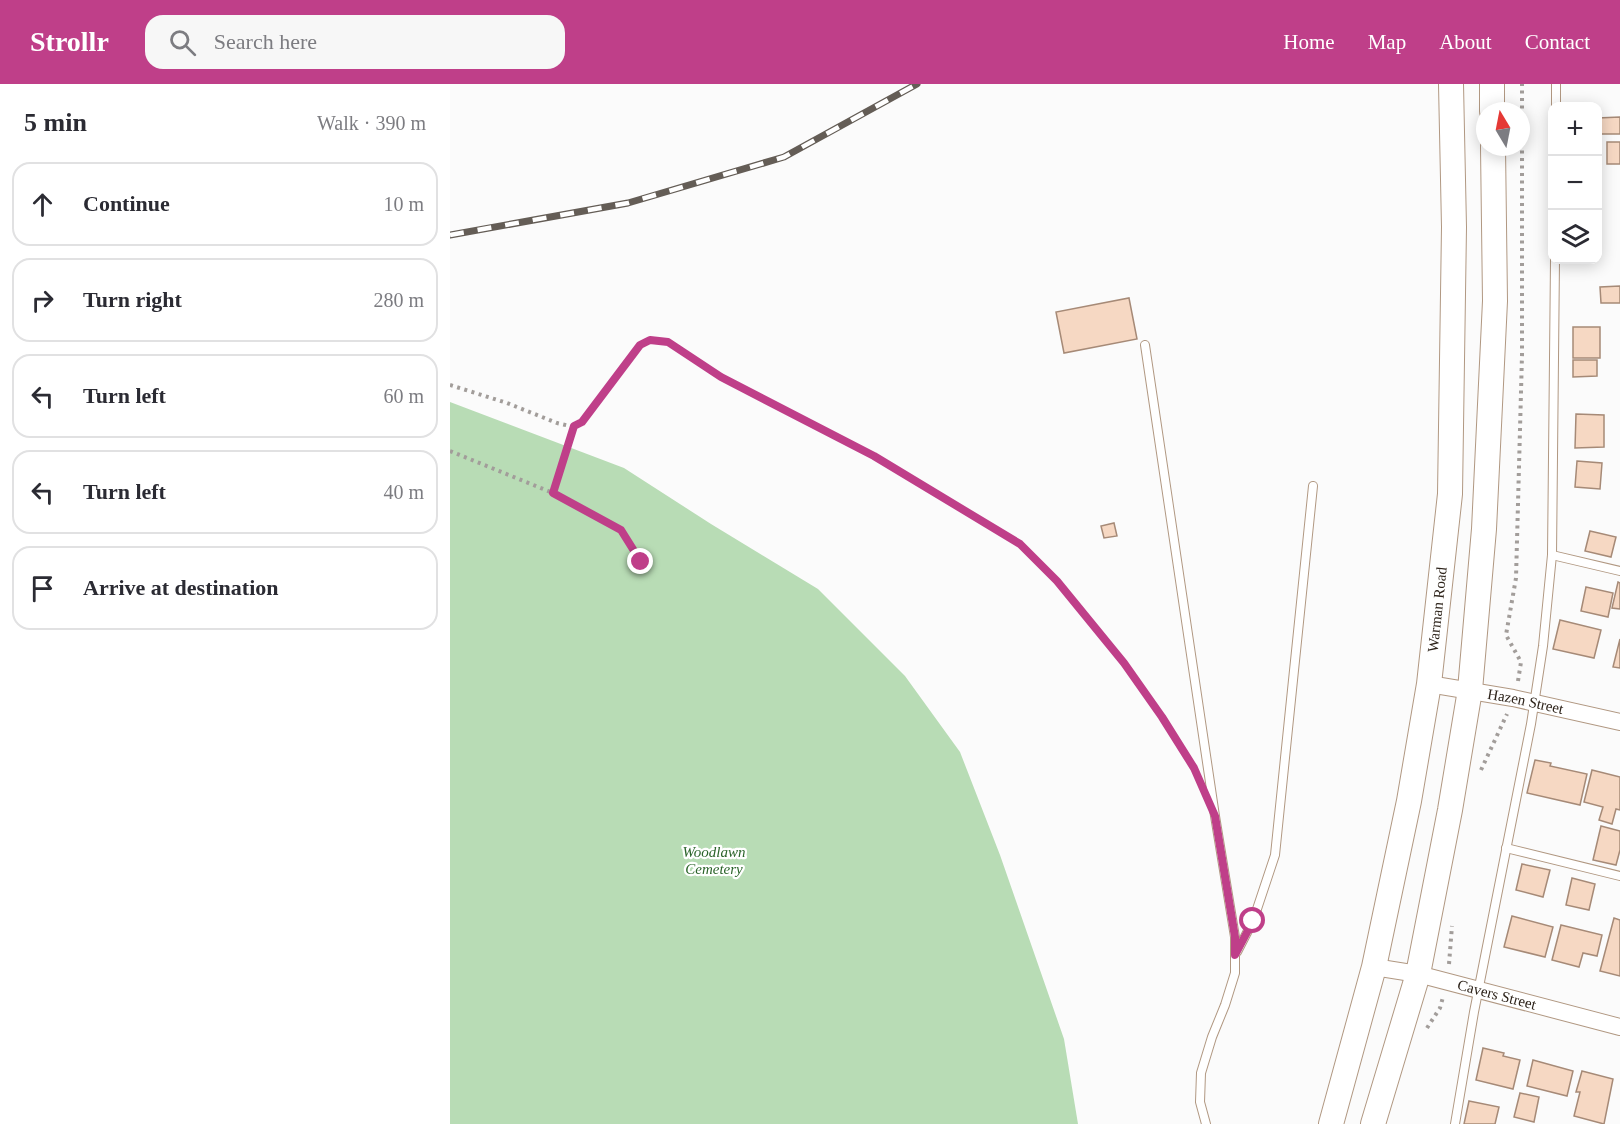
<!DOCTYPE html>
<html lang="en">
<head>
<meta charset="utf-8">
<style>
  :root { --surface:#fff; --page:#f7f7f7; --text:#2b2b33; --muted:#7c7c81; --line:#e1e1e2; --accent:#bf3f89 }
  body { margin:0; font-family:"Times New Roman",serif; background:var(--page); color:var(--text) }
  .controls { position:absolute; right:18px; top:18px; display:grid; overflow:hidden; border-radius:12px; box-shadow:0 3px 15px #0003 }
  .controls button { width:54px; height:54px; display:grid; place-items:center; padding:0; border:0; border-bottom:2px solid var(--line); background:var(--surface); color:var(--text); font:30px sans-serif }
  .compass { position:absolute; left:1026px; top:18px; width:54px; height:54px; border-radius:50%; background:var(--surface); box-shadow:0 3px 15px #0003; rotate:350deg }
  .stop { position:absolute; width:18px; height:18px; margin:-14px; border:4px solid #bf3f89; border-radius:50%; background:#fff }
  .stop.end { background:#bf3f89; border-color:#fff; box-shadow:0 2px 6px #0008 }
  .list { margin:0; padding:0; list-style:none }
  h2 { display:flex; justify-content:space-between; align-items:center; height:78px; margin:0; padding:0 24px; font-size:26px }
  h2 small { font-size:20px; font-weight:400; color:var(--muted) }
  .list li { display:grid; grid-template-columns:39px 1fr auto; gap:18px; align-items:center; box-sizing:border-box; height:84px; margin:0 12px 12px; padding:0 12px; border:2px solid var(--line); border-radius:18px }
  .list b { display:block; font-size:22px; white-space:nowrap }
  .list em { font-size:20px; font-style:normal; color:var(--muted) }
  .icon { flex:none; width:33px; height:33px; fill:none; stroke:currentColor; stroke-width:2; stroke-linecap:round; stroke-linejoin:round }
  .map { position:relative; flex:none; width:1170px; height:1040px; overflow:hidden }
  header { display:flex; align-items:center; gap:36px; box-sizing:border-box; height:84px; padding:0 30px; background:var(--accent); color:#fff }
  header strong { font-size:28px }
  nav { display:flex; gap:33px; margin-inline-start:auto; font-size:21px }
  .search { width:420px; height:54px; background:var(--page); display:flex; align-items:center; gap:15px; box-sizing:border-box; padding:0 21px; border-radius:18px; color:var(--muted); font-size:22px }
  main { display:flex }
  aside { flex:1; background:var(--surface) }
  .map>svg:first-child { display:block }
  .green { fill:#b8dcb5 }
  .building { fill:#f6d8c3; stroke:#a68a77; stroke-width:1.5 }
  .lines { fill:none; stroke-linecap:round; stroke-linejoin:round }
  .service-casing { stroke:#b19882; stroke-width:10 }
  .minor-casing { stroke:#b19882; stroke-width:18 }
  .secondary-casing { stroke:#b19882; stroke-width:26 }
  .path { stroke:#a29d9a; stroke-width:4; stroke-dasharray:3 4.5; stroke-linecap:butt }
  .service { stroke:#fff; stroke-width:8 }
  .minor { stroke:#fff; stroke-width:16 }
  .secondary { stroke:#fff; stroke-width:24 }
  .rail-casing { stroke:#645d56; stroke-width:7 }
  .rail { stroke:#fff; stroke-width:4.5; stroke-dasharray:14; stroke-linecap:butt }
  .route { stroke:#bf3f89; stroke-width:8 }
  .labels { text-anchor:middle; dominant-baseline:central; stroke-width:4.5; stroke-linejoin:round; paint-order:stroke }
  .street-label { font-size:15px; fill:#2d231a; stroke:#fff }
  .park-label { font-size:15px; font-style:italic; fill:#2b642a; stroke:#fff }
</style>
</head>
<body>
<header>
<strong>Strollr</strong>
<div class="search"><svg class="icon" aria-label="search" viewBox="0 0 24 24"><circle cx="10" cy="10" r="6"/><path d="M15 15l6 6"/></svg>Search here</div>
<nav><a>Home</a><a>Map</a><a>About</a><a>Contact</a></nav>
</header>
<main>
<aside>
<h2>5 min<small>Walk · 390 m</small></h2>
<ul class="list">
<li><svg class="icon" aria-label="ahead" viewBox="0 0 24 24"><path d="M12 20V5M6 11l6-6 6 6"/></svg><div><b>Continue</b></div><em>10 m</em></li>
<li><svg class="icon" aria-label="right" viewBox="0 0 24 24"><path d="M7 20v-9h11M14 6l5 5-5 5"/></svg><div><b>Turn right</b></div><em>280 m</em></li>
<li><svg class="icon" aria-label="left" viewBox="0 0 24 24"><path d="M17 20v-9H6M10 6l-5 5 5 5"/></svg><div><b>Turn left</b></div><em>60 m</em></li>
<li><svg class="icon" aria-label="left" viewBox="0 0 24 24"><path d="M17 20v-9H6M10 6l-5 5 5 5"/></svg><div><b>Turn left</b></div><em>40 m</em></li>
<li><svg class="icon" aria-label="arrive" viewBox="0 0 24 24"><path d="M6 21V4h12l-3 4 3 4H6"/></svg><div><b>Arrive at destination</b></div></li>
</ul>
</aside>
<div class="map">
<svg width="1170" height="1040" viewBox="0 0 1170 1040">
  <rect width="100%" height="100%" fill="#fbfbfb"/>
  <polygon class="green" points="0,318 174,384 261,440 368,505 455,592 510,668 550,771 614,955 628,1040 0,1040"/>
  <g class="building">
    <polygon points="1170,33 1170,50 1148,50 1148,34"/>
    <rect x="1157" y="58" width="13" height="22"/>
    <polygon points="1170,202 1170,219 1151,219 1150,203"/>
    <polygon points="679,214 687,255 614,269 606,228"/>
    <rect x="1123" y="243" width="27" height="31"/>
    <polygon points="1123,276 1147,276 1147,292 1123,293"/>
    <polygon points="1126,330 1154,331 1154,363 1125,364"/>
    <polygon points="1127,377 1152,379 1150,405 1125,403"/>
    <polygon points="664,439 667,452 654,454 651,442"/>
    <polygon points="1140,447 1166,453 1161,473 1135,467"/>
    <polygon points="1168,498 1170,499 1170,525 1162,524"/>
    <polygon points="1136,503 1163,509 1158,533 1131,527"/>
    <polygon points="1110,536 1151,546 1144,574 1103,565"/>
    <polygon points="1170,555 1170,584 1163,583"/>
    <polygon points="1085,676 1101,679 1100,682 1137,690 1130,721 1077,709"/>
    <polygon points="1142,686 1170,693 1170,726 1166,725 1162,740 1149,736 1153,723 1134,718"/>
    <polygon points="1151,742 1170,747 1170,766 1166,781 1143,776"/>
    <polygon points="1072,780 1100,786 1093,813 1066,806"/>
    <polygon points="1122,794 1145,800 1139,826 1116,821"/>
    <polygon points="1062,832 1103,843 1095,873 1054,863"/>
    <polygon points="1164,834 1170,836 1170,892 1150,887"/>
    <polygon points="1111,841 1152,851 1147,872 1133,869 1129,883 1102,876"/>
    <polygon points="1033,964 1054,969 1053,972 1070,976 1063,1005 1026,996"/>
    <polygon points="1083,976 1123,987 1117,1012 1077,1002"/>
    <polygon points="1132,987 1163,995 1154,1040 1124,1032 1130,1008 1126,1008"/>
    <polygon points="1070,1009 1089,1013 1084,1038 1064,1033"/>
    <polygon points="1019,1017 1049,1023 1045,1040 1014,1040"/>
  </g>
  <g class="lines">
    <g class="service-casing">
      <g id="service">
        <polyline points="1106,22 1106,0"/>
        <polyline points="695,261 765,732 785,853 785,889 775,921 762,953 751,989 750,1018 756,1040"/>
        <polyline points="1102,471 1170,487"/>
        <polyline points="1056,764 1170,792"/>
        <polyline points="787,868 803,837 825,771 863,402"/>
        <polyline points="1005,1040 1024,928 1081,640 1093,562 1102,471 1105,176"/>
      </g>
    </g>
    <g class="minor-casing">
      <g id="minor">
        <path id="s1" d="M 979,600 L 1063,614 L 1170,638"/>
        <path id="s2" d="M 924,883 L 968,890 L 1170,943"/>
      </g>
    </g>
    <g class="secondary-casing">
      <g id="secondary">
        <polyline points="1042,0 1042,27"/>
        <path id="s3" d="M 881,1040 L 924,883 L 959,717 L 979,600 L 1000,410 L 1004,143 L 1001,0"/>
        <polyline points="923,1040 968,890 1000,726 1020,606 1034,445 1045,217 1043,63"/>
      </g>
    </g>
    <g class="path">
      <polyline points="0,301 57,319 107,339 124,343 133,338 190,262 200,256 218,258 271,293 424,372 570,460 607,497 674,579 712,633 742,681"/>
      <polyline points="124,343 103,409 171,446 191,478"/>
      <polyline points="0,367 103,409"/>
      <polyline points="1068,597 1071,578 1056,551 1066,494 1072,271 1072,0"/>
      <polyline points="1031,686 1057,630"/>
      <polyline points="999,880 1002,842"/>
      <polyline points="977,944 990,924 993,913"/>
    </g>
    <use href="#service" class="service"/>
    <use href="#minor" class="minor"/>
    <use href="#secondary" class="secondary"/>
    <g class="rail-casing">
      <polyline id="rail" points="0,151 178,119 334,73 467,0"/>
    </g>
    <use href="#rail" class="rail"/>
  </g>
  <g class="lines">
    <polyline class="route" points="191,478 171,446 103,409 124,342 132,338 190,261 200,256 218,258 271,293 424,372 570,460 607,497 674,579 712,633 744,684 765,732 785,853 785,871 803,837"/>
  </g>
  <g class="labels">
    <g class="street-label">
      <text stroke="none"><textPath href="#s3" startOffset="526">Warman Road</textPath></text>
      <text stroke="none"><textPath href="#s1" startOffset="98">Hazen Street</textPath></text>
      <text stroke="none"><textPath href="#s2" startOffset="126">Cavers Street</textPath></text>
    </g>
    <g class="park-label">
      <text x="264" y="768">Woodlawn<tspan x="264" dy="17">Cemetery</tspan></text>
    </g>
  </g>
</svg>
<div class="controls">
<button>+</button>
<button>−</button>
<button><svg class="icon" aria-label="layers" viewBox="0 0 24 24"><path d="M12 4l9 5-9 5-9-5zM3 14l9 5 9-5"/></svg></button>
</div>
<svg class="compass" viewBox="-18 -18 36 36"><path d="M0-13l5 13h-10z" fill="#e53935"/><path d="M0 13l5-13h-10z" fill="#7c7c81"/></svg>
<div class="stop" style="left:803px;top:837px"></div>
<div class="stop end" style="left:191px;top:478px"></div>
</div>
</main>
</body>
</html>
